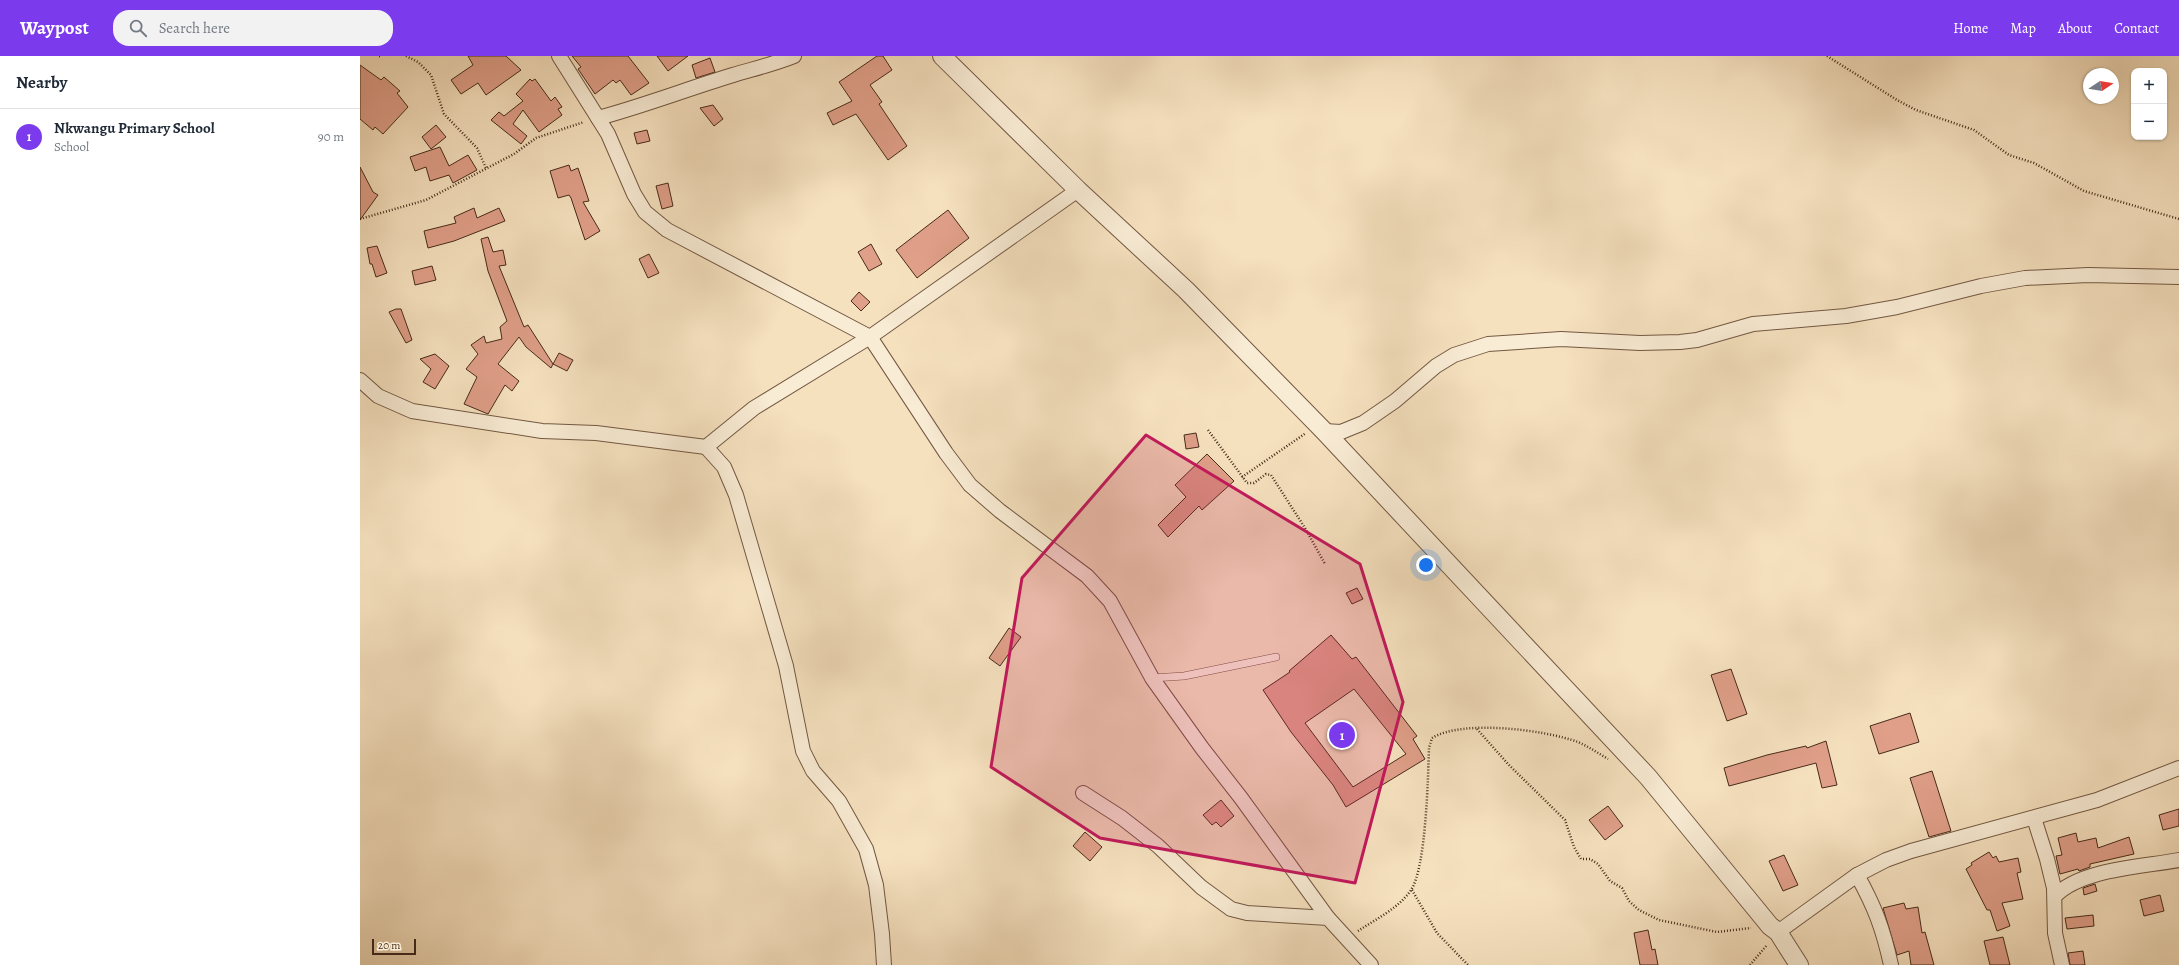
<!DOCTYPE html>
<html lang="en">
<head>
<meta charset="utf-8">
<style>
  :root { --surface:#fff; --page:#f2f2f3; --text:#1f2937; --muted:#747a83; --line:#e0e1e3; --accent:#7c3aed }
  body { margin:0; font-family:Alegreya,serif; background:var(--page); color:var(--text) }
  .controls { position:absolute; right:12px; top:12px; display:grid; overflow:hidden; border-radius:8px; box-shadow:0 1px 3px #0004 }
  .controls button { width:36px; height:36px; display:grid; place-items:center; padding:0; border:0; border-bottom:1px solid var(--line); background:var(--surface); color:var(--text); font:20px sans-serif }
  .compass { position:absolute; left:1723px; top:12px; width:36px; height:36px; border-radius:50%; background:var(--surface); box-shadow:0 1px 3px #0004; rotate:78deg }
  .scale { position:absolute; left:12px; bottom:10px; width:44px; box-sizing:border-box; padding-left:4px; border:2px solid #472b19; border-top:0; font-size:11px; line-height:14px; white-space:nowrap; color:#472b19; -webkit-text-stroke:3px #f9ecd5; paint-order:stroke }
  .you { position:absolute; left:1066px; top:509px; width:14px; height:14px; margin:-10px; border:3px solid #fff; border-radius:50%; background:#1a73e8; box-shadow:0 0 0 6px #1a73e833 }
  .badge { display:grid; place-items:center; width:26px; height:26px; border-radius:50%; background:var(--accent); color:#fff; font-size:13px; font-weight:700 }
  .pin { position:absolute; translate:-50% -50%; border:2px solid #fff; box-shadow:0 1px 4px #0006 }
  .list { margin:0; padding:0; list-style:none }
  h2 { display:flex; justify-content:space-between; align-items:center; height:52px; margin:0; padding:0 16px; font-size:17px }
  h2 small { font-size:13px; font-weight:400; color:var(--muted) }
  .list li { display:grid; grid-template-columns:26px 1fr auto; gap:12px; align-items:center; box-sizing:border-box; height:56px; padding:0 16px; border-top:1px solid var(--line) }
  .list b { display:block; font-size:15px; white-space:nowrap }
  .list p { margin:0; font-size:13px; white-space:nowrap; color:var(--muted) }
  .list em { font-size:13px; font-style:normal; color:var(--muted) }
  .icon { flex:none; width:22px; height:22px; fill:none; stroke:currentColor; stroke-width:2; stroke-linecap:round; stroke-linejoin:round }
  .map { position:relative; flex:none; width:1819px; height:909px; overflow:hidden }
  header { display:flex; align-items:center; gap:24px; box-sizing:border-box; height:56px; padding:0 20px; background:var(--accent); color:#fff }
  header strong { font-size:19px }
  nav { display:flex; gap:22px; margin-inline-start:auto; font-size:14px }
  .search { width:280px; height:36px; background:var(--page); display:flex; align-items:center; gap:10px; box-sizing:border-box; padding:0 14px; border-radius:16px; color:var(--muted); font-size:15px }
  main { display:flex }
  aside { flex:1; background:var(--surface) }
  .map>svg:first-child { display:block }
  .building { fill:#e09f89; stroke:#472b19; fill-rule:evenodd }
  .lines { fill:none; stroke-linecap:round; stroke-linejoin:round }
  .service-casing { stroke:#735842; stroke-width:8 }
  .minor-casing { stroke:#735842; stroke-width:16 }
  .tertiary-casing { stroke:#735842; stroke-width:20 }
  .path { stroke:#472b19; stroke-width:2.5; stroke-dasharray:1 2; stroke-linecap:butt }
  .service { stroke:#f9ecd5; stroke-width:7 }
  .minor { stroke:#f9ecd5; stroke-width:14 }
  .tertiary { stroke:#f9ecd5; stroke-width:18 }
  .marked { fill:#c2185b; fill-opacity:0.2; stroke:#c2185b; stroke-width:3; stroke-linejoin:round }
</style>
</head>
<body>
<header>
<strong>Waypost</strong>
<div class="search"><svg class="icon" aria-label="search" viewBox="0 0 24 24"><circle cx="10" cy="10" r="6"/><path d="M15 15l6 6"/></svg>Search here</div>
<nav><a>Home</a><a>Map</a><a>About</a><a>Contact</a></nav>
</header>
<main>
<aside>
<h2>Nearby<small></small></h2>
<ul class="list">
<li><span class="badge">1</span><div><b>Nkwangu Primary School</b><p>School</p></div><em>90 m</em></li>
</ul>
</aside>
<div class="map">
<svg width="1819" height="909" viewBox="0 0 1819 909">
  <rect width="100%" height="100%" fill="#f6e1bf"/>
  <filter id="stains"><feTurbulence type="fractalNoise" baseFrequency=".005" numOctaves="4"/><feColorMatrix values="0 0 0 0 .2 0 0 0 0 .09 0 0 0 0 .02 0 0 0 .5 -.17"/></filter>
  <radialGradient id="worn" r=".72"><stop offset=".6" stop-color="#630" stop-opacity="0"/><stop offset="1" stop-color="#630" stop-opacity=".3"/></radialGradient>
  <g class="building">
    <polygon points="108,0 146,0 161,14 126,39 118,27 101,38 91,24 113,9"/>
    <polygon points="212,0 268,0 289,27 271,39 260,24 256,27 253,24 235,38 218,13 221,11"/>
    <polygon points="297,0 328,0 308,15"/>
    <polygon points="517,0 523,0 532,14 510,29 522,46 519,48 547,90 528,104 496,58 473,69 467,57 492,45 479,26"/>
    <polygon points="350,2 355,16 336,22 332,9"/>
    <polygon points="0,9 21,24 24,21 40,35 37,37 48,51 23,78 15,71 13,74 0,63"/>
    <polygon points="170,23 172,25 175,23 191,45 195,41 202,51 198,53 202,59 179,76 163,54 153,68 167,80 161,88 131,64 139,56 144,60 163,45 156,38"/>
    <polygon points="353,49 363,63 354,70 340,52"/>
    <polygon points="76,69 86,81 71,93 62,81"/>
    <polygon points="287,74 290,85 277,88 274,77"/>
    <polygon points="80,91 89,110 108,99 117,114 93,127 89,119 70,125 66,111 55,115 50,101"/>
    <polygon points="209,109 211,115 218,112 229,145 223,146 240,175 225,184 211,142 209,139 198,142 190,115"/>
    <polygon points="0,111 13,136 18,139 0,164"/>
    <polygon points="308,127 313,150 302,153 296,130"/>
    <polygon points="114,152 117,162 139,152 145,165 94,185 68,192 64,175 96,167 94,161"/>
    <polygon points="588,154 609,182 557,222 536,194"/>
    <polygon points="128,181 133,196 143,194 146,209 139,210 164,271 168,269 193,308 199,297 213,304 207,315 193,308 191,312 166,291 159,281 138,308 159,325 152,335 145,329 128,358 104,348 117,321 106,313 118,298 111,289 124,280 126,287 142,283 140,271 147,265 128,215 121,183"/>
    <polygon points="511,188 522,208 509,215 498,196"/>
    <polygon points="17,190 27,217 16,221 12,208 10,208 7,192"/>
    <polygon points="289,198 299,217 288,222 279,203"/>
    <polygon points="72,210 76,224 55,229 52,215"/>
    <polygon points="499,236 510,246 501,255 491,245"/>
    <polygon points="36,253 41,253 52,284 46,287 29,256"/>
    <polygon points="75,298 89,310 75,333 63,326 71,313 60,303"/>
    <polygon points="836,377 839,391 826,393 824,379"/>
    <polygon points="847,398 874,425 842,454 839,450 808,481 798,469 826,441 815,429"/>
    <polygon points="997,532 1003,543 992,548 986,537"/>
    <polygon points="649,572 661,581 640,610 629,602"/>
    <path d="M 971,579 L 992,603 L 996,601 L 1057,680 L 1053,683 L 1065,703 L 986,751 L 973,729 L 931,676 L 903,634 L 930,616 L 929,615 ZM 994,633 L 1046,698 L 993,731 L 945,667 Z"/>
    <polygon points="1371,613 1387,658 1367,665 1351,619"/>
    <polygon points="1550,657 1559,686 1519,698 1510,670"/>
    <polygon points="1466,685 1477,729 1462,732 1456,707 1369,730 1364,712 1407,699 1446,690 1447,692"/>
    <polygon points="1572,715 1591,775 1569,781 1550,722"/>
    <polygon points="861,744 874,760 861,771 856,766 852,769 843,759"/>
    <polygon points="1248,750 1263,770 1245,784 1229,764"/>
    <polygon points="1819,753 1819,770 1803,774 1799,759"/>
    <polygon points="725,776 742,791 730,805 713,790"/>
    <polygon points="1716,777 1718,786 1736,782 1738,792 1769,781 1774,798 1730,808 1730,811 1719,815 1718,813 1700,818 1696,800 1702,799 1698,782"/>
    <polygon points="1629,796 1633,802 1636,800 1639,806 1658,802 1661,816 1657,817 1663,843 1642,847 1650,870 1637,875 1630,854 1627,854 1606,813 1612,809 1611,807"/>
    <polygon points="1424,799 1438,829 1423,835 1409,805"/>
    <polygon points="1735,828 1737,835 1724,839 1723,832"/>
    <polygon points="1800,839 1804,855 1784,860 1780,844"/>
    <polygon points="1544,847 1546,853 1558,851 1562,877 1565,876 1574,909 1551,909 1549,895 1537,899 1523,852"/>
    <polygon points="1733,859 1734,870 1707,873 1705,862"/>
    <polygon points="1288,874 1292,894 1295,893 1298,909 1280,909 1274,877"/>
    <polygon points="1643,881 1650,909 1630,909 1624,885"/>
    <polygon points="1723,895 1725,909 1710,909 1708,897"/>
  </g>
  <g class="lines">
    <g class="service-casing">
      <polyline id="service" points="792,622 824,620 916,601"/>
    </g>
    <g class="minor-casing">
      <g id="minor">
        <polyline points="199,0 248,78 274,138 285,156 307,174 510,281 586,397 610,429 640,455 727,520 750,545 792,622 842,692 881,742 968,862"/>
        <path d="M 238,62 C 283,50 327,33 373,19 C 393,13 414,8 434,0"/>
        <polyline points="0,324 18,340 52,355 182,375 236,377 346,391 394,352 510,281 718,134"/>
        <polyline points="964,375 981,376 1003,367 1035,345 1076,310 1094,299 1128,288 1201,283 1280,287 1320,286 1337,284 1393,268 1486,260 1537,251 1621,230 1665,222 1728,219 1819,221"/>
        <polyline points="346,391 364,411 376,439 426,610 443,695 453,715 479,745 506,793 516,829 522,878 524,909"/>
        <polyline points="723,737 762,762 798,790 841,831 871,853 887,857 968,862 1011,909"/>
        <polyline points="1674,762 1687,803 1694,832 1695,877 1702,909"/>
        <path d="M 1497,819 C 1515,851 1523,873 1531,909"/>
        <path d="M 1695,840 C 1721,813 1782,811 1819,804"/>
        <polyline points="1418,876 1497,819 1526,804 1551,795 1737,744 1819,712"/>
      </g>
    </g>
    <g class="tertiary-casing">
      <polyline id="tertiary" points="582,0 718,134 826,234 964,375 1288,721 1410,870 1418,876 1439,909"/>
    </g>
    <g class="path">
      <polyline points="19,0 20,0"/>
      <polyline points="46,0 58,6 71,19 84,58 117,92 126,112"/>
      <polyline points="1467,0 1537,44 1556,54 1614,74 1649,99 1674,107 1724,135 1819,163"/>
      <polyline points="0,163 66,144 154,98 176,82 224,66"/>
      <polyline points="848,374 887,427 894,427 906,418 911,419 945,472 965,508"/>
      <polyline points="882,421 946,377"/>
      <polyline points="1117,673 1148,708 1205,764 1214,791 1221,803 1230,803 1238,808 1250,825 1262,832 1269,845 1279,854 1299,864 1357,876 1391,872"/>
      <polyline points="1052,834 1077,877 1108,909"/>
      <path d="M 998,875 C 1016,863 1039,852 1051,834 C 1066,812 1068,722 1069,692 L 1072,682 C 1103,663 1185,674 1218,686 C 1229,691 1238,697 1248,703"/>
      <polyline points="1390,909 1407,889"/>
    </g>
    <use href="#service" class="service"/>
    <use href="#minor" class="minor"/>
    <use href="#tertiary" class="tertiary"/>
  </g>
  <path class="marked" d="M 786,379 L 1000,508 L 1043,646 L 995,827 L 740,782 L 631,711 L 662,522 Z"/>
  <rect width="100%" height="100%" filter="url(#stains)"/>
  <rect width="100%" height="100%" fill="url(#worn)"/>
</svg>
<div class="controls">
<button>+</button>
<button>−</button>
</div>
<svg class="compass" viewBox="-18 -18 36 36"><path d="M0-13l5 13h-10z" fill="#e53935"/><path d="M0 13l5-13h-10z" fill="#747a83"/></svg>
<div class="scale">20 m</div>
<div class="you"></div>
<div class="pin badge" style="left:982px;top:679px">1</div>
</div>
</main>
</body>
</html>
